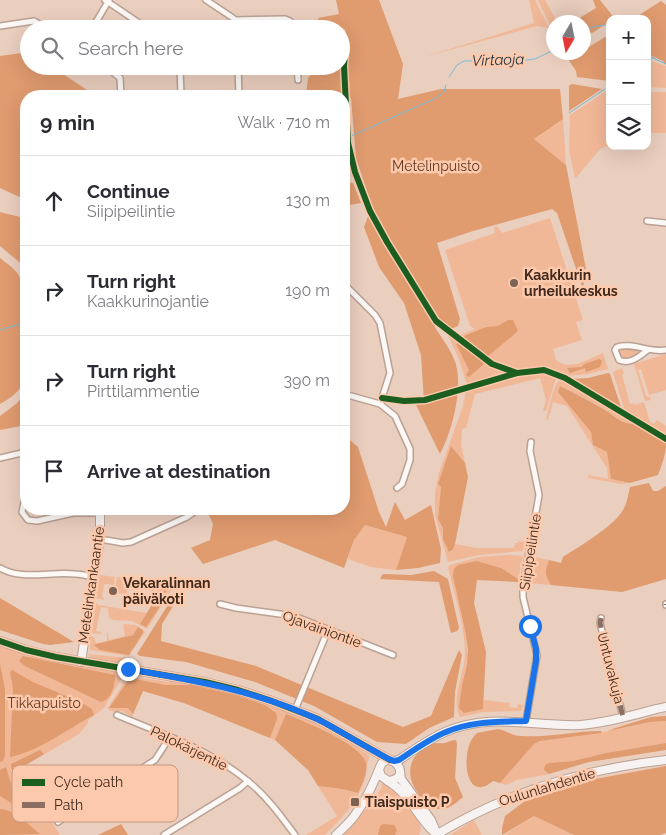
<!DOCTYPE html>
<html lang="en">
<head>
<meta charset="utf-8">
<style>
  :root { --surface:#fff; --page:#f7f7f7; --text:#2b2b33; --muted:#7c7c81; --line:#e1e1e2 }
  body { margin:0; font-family:Raleway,sans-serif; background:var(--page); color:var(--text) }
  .controls { position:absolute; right:15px; top:15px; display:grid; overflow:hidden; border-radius:10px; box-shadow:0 5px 20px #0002 }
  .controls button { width:45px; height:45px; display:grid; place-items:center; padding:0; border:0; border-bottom:1px solid var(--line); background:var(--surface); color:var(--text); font:25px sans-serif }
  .compass { position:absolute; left:546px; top:15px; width:45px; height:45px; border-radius:50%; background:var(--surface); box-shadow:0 5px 20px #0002; rotate:190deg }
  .stop { position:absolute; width:15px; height:15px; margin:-11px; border:4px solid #1a73e8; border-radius:50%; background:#fff }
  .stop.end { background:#1a73e8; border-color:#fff; box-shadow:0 1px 5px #0008 }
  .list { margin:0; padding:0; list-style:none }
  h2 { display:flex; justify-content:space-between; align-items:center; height:65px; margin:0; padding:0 20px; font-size:21px }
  h2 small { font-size:16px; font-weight:400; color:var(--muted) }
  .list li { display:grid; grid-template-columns:32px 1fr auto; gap:15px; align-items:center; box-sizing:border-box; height:90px; padding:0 20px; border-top:1px solid var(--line) }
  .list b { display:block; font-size:19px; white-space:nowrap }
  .list p { margin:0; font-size:16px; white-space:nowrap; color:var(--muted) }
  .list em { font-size:16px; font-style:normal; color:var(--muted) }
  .icon { flex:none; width:28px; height:28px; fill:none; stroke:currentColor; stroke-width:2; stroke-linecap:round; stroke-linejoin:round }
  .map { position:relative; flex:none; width:666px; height:835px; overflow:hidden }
  .search { position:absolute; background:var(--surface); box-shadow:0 5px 20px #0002; left:20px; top:20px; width:330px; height:55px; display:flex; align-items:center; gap:12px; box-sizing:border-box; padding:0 18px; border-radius:28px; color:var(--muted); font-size:19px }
  .panel { position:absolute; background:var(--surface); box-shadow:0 5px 20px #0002; left:20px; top:90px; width:330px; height:425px; border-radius:20px }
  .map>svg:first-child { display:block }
  .green { fill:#f1b898; fill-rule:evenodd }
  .forest { fill:#e09b6f }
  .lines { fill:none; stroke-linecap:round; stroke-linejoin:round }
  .stream { stroke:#77bcd8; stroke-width:1 }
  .street-casing { stroke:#baa194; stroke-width:8 }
  .secondary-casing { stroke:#baa194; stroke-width:10 }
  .street { stroke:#fcf8f5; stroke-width:5 }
  .secondary { stroke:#f7f3f3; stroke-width:8 }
  .quiet { stroke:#8d6e63; stroke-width:5; stroke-dasharray:10 5; stroke-linecap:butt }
  .cycleway-casing { stroke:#fcc9ac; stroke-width:9 }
  .cycleway { stroke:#1b5e20; stroke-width:6 }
  .route { stroke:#1a73e8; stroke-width:6 }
  .poi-dot { fill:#7c6354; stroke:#fcc9ac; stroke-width:2 }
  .labels { text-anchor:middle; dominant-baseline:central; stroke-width:5; stroke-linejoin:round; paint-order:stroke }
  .park-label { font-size:14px; fill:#653a20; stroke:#fcc9ac }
  .poi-label { font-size:14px; font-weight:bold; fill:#41291b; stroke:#fcc9ac; text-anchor:start }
  .street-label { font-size:14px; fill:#41291b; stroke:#fcc9ac }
  .water-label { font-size:15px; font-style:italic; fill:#1d343f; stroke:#fcc9ac }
  .key { fill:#fcc9ac; stroke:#c49980; stroke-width:1 }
  .key-label { font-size:14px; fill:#41291b }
</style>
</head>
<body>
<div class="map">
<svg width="666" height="835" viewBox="0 0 666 835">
  <rect width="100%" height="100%" fill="#eacebe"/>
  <g class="green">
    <polygon points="529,0 535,0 549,28 537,26 424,57 534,23"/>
    <polygon points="538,0 545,0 557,22 554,22 553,32"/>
    <polygon points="651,61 666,66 666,88 647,87 647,63"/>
    <polygon points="609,89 610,145 600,149 575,179 569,149 570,115"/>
    <rect x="647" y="92" width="19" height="41"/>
    <polygon points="563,119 566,165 534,139"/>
    <path d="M 550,218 L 583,320 L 576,322 L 582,340 L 553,349 L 556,360 C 570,372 590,358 603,353 L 608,369 L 587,374 L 566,376 L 546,370 L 531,369 L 517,371 L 493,363 L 457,336 L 475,329 L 470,326 L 445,250 L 495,233 L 494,227 L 497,226 L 502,233 Z"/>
    <polygon points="445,329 491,365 510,372 510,373 467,385 459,359"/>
    <polygon points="623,348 637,350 640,353 636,356 623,359 618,353 620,349"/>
    <polygon points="666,354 666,390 649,395 641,369 638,370 646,396 650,397 651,400 645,401 634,364"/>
    <polygon points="622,368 624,373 622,375 630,404 634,403 635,405 644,402 650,422 654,424 657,420 666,426 666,436 664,436 625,411 613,373 615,371"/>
    <polygon points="527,372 546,372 556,375 556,378 546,411 543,411 546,400 540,378 475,394 466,428 462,429 461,445 465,463 451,446 441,487 438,519 443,528 443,539 453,549 455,544 476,548 514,548 515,543 518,543 519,541 525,542 523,551 479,555 448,562 435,515 435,493 439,473 463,406 466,390 467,389"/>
    <path d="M 561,378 L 666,440 L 666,443 L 633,424 C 620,424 613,414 603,408 C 589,400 574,393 560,386 L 558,392 L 591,432 L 593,445 L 607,452 L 611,479 L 630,483 L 621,484 L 588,478 L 588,475 L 608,479 L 607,468 L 567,406 L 553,402 L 548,420 L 546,419 C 550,407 552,387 561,378 Z"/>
    <polygon points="365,525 407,537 396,570 371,567 348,559 354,540"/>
    <path d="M 506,555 L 523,556 L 518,579 L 501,568 L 477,561 L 465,630 L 468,657 L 462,685 L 460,708 L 483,709 L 484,700 L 510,703 L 509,707 L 517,708 L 518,704 L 523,705 L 521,711 L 483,712 L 460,717 C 452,701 461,680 464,663 C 469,637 454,594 448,567 L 450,565 L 479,557 Z"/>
    <path d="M 535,557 L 549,560 C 545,571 544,575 551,585 L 528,583 L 532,558 Z"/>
    <polygon points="100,575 115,577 113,594 112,591 111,591 113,585 107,584 104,585 102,597 104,598 103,600 96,598"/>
    <polygon points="117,577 169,586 172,589 147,629 132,621 113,620 109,618 108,608 101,607 96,631 101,632 101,634 91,633 96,603 98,605 147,613 140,624 143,626 159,593 165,589 152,584 129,581 127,594 114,593"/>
    <path d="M 125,624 L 136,625 L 145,632 L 129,656 L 90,650 L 90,636 L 94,637 L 96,643 L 107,641 L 107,631 L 109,640 L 125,636 L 123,625 ZM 143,630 L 131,653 L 100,650 L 93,646 L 133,635 Z"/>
    <polygon points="0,644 125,672 104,708 88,720 88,723 79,734 19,769 60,835 0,835"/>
    <polygon points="88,654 126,658 128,661 127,665 92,660"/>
    <path d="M 128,676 L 169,682 L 169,681 C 190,682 209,686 229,692 C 280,705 328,724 370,756 C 366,764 367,771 365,779 C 358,802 341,819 325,835 L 306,835 L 337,816 L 318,786 L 342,789 L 358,793 L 363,756 C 341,736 313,725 286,715 L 275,740 L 184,703 L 143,691 L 132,717 L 122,711 L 115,712 L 109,710 L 108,708 Z"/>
    <polygon points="666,721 666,743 606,753 573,761 549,763 544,770 549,774 517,780 506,785 500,783 534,744 540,741 602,733 612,729 614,730 650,722"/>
    <path d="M 384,783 L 393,786 L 413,811 L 414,815 C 419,822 423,826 419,835 L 340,835 L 365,810 L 366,810 L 382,787 L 381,784 Z"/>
    <polygon points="534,816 574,835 504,835"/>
    <polygon points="474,820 482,835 450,835"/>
  </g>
  <g class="forest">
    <path d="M 336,0 L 379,0 L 403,64 L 398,99 L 441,89 L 560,89 L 563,119 L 534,139 L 566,165 L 586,269 L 583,289 L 557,213 L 552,209 L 473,231 L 437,243 L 460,319 L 458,326 L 451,329 L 446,325 L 434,326 C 441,337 449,347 454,359 C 465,383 452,432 440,454 L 416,405 L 424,402 L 421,355 L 404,303 L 379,267 L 364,227 L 372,206 L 356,158 L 351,98 L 344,101 L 344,96 L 307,96 L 306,95 L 308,78 L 318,66 L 341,66 L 341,29 L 319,29 L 318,18 L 339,14 Z"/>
    <polygon points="593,0 600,0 615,19 610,19 610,25 608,23 584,38 584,22 573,22 596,8"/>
    <polygon points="661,1 666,5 666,65 663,61 652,56 647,59 647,19 633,19"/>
    <polygon points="610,34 610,81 577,77 576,71 568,59 579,53 584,52 584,50"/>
    <polygon points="29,52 29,66 51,66 87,90 84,96 26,96 26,200 0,188 0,56"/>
    <polygon points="572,84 602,89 569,111 569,86"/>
    <polygon points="344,182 353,183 361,203 344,206"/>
    <polygon points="0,212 20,217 24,227 26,228 26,275 25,267 0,246"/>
    <path d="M 0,258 C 6,263 13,267 18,274 C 28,290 24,337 24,357 C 31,381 20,393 0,404 Z"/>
    <polygon points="508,320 513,320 518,331 487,357 468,344 464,336 486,327 498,326"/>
    <polygon points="458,343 482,361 484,364 469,377 466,375 469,370 456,344"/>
    <polygon points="599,359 602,361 600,367 586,372 585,368 570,373 567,368 582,367 584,364"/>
    <polygon points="608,373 610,374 621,407 619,408 571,380 571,379 588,378"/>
    <path d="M 560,386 C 574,393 588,400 602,408 C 613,414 620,424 633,424 L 666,443 C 666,455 662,464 658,475 L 630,483 L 611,479 L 607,452 L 593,445 L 591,432 L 558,392 Z"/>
    <polygon points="26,393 26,422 21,426 0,430 0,416 16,404"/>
    <polygon points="344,435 358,447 379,512 386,527 395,502 405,520 431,505 441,549 440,563 418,568 396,570 407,537 365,525 354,540 344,568 275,540 203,564 191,548 210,540 213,524 206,509 344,509"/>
    <polygon points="451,446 465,463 468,477 455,544 453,549 449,552 443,539 443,528 438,519 441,487 438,484"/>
    <path d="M 649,483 L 653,491 L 658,491 L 666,486 L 666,579 L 622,592 L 551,585 C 544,575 545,571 549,560 L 561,563 L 563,557 C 580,546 613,527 623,510 C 627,504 628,495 630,487 Z"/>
    <polygon points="477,561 501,568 518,579 518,582 477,580 474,603 486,652 483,709 464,713 459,708 462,685 467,664 468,650 465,630 453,576 454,569 458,565"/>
    <polygon points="434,571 448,579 459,628 457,631 451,633 439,582 380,579 383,574 411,575"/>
    <polygon points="148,584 158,585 163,589 169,587 165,593 161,591 159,593 163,602 146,627 140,624 155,600"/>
    <polygon points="173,597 178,598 162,624 161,641 256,666 403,727 431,716 459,650 462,655 455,692 454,717 429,728 406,744 377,742 314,706 255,682 186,662 140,656 137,654"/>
    <polygon points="0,598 74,642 50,645 43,644 0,630"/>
    <polygon points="138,627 143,630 143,633 129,655 100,650 93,645 133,635"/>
    <path d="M 23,656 L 115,675 C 115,685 112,699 101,702 L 25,666 L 19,661 Z"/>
    <polygon points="0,664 5,689 5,755 3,761 0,762"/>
    <path d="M 12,670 L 33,682 L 80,702 L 92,709 L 94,715 C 67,729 40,751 10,757 L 13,688 L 10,672 Z"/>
    <polygon points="130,678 165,685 192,685 236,695 265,705 276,713 277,719 270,738 184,703 143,691 133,714 128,708 109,708"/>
    <path d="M 286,714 C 303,721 362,744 366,763 C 368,773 362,784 358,793 L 342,789 L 318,786 L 308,770 L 275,740 Z"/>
    <polygon points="666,716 666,721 650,722 613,730 612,729 651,717"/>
    <path d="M 498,729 C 505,730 512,736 521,736 C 547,738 574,731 601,731 L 602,733 L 540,741 L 534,744 L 500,783 L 493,781 C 467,803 462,761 470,743 C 471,740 474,736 477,733 Z"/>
    <path d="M 456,740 L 457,744 L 455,778 L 463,797 C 457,802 451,808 443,809 C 435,810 428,805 423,799 C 405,781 405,757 429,745 C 434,742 439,744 445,743 C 448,742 452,740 456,740 Z"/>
    <polygon points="666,743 666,750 589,762 549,774 544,770 545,765 549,763 573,761 606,753"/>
    <polygon points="40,750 44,754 19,769 46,817 40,821 24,798 11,767 11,764"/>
    <polygon points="666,766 666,833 660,835 574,835 534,816 502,835 502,828 505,816 529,798 584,781"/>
    <polygon points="6,767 11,784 23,810 0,796 0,770"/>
    <path d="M 0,809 C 17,810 27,824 40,834 L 0,835 Z"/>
    <polygon points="121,824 128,835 98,835"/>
    <polygon points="383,824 394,825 397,830 395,835 378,835 380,826"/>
  </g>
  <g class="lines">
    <g class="stream">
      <polyline points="584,32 593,27 610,24"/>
      <polyline points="647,53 653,58 666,64"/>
      <polyline points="647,61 653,58"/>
      <polyline points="449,77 457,65 464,61 527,60 535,59 554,50"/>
      <polyline points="569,113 605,89"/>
      <polyline points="351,136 434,99 444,92 446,85"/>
      <polyline points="344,139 345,139"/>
      <polyline points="0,330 24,323"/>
    </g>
    <g class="street-casing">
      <g id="street">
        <polyline points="105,0 148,29"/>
        <polyline points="206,0 233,18 235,20 236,29"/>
        <polyline points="235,20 285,19 290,21 293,29"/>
        <polyline points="0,26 34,21 48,29"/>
        <polyline points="92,29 109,0"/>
        <polyline points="105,66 120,78 121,96"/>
        <polyline points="180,66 181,96"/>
        <polyline points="238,66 239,96"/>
        <polyline points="297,66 298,80"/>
        <polyline points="647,221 666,223"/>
        <polyline points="344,285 347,287 375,315 380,323 390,373 380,404"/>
        <path d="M 648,350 C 639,356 631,365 619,360 L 615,350 L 617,347 C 632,342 650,353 666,350"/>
        <polyline points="344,394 380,404 395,416 410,449 410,460 402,484 397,488"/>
        <polyline points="0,458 26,452"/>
        <polyline points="26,493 22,512 28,520 37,521 73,513 100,513"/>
        <polyline points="100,539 123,543 131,542 187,517 198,509"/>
        <path d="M 0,568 C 22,581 51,571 75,574 C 82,574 88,576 95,578"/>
        <polyline points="220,604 236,608 294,616 393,655"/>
        <polyline points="666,604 666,605"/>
        <polyline points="601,618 600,623 623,717"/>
        <polyline points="295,710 328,630"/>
        <path d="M 117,715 C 162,734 212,750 250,783 C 268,798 281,816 295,835"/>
        <polyline points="526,721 537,655 523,597 523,586 539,495 530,451 531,442"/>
        <polyline points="58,822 155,760 170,737"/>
        <polyline points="164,835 240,788 248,781"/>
      </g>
    </g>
    <g class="secondary-casing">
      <g id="secondary">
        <polyline points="0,641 26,650 56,657 205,682 238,690 269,700 318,719 390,760"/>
        <polyline points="81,662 100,539 100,509"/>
        <path d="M 394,761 L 399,760 C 414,750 429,739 445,732 C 490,712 534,727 580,725 C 609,723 638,713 666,707"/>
        <polyline points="400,772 401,779 431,820 437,834"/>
        <path d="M 388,781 C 410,794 416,815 433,831"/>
        <path d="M 336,835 C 343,828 352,821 357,812 C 367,799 374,782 380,767 C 388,746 416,778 388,781 L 381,776 L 379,770"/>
        <path d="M 436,835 C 507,792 584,769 666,760"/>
      </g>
    </g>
    <use href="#street" class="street"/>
    <use href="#secondary" class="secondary"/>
    <g class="quiet">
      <polyline points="666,604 666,605"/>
      <polyline points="601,618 600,623 623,717"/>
    </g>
    <g class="cycleway-casing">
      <g id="cycleway">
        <polyline points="341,32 345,50 344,66 348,143 355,172 370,211 387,242 436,321 492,364 517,373"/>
        <polyline points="382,398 404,401 425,400 517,373 544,370 565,378 666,439"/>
        <polyline points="0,641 26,650 56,657 205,682 238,690 269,700 318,719 390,760"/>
      </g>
    </g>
    <use href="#cycleway" class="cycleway"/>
  </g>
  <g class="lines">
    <path class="route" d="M 128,669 C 193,680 257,691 317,719 C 336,728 355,741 374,751 C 380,754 387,759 394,761 L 399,760 C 414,750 429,739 446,732 C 471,721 499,722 526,721 L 536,661 L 536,649 L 530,626"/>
  </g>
  <g class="poi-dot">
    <circle cx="514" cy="283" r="5"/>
    <circle cx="113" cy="591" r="5"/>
    <rect x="350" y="797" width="10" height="10" rx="2.5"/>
  </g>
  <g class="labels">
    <g class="park-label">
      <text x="436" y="166">Metelinpuisto</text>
      <text x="44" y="703">Tikkapuisto</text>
    </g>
    <g class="poi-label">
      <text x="524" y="275">Kaakkurin<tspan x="524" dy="16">urheilukeskus</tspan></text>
      <text x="123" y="583">Vekaralinnan<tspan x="123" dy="16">päiväkoti</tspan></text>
      <text x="365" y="802">Tiaispuisto P</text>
    </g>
    <g class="street-label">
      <text transform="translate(530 552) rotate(-81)">Siipipeilintie</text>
      <text transform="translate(91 585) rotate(-82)">Metelinkankaantie</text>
      <text transform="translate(322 629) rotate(20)">Ojavainiontie</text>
      <text transform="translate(611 668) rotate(76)">Untuvakuja</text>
      <text transform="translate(189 748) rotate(26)">Palokärjentie</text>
      <text transform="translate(547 787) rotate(-17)">Oulunlahdentie</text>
    </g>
    <g class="water-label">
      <text transform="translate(498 60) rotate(-2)">Virtaoja</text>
    </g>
  </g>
  <rect x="12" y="765" width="166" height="57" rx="8" class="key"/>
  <rect x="22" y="779" width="23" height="7" fill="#1b5e20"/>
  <rect x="22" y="802" width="23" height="6" fill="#8d6e63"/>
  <g class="key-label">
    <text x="54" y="787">Cycle path</text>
    <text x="54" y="810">Path</text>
  </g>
</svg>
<div class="controls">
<button>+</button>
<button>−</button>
<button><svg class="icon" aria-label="layers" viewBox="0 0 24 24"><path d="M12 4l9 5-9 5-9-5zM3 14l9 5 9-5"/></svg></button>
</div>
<svg class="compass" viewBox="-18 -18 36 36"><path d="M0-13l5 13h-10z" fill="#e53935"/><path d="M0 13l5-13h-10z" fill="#7c7c81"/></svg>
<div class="stop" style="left:530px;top:626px"></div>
<div class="stop end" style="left:128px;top:669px"></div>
<div class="search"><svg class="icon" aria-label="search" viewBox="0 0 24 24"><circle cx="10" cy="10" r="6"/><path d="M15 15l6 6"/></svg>Search here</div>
<section class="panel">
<h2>9 min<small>Walk · 710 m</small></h2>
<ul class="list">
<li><svg class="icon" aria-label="ahead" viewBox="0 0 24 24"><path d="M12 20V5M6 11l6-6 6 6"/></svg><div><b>Continue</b><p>Siipipeilintie</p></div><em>130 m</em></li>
<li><svg class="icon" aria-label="right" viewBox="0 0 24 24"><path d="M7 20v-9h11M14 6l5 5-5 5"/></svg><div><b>Turn right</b><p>Kaakkurinojantie</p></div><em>190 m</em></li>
<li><svg class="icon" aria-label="right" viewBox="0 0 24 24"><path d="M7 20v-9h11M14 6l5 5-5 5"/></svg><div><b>Turn right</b><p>Pirttilammentie</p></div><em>390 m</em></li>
<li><svg class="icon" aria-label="arrive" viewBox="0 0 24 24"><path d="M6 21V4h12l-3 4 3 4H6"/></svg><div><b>Arrive at destination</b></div></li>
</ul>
</section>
</div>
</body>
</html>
